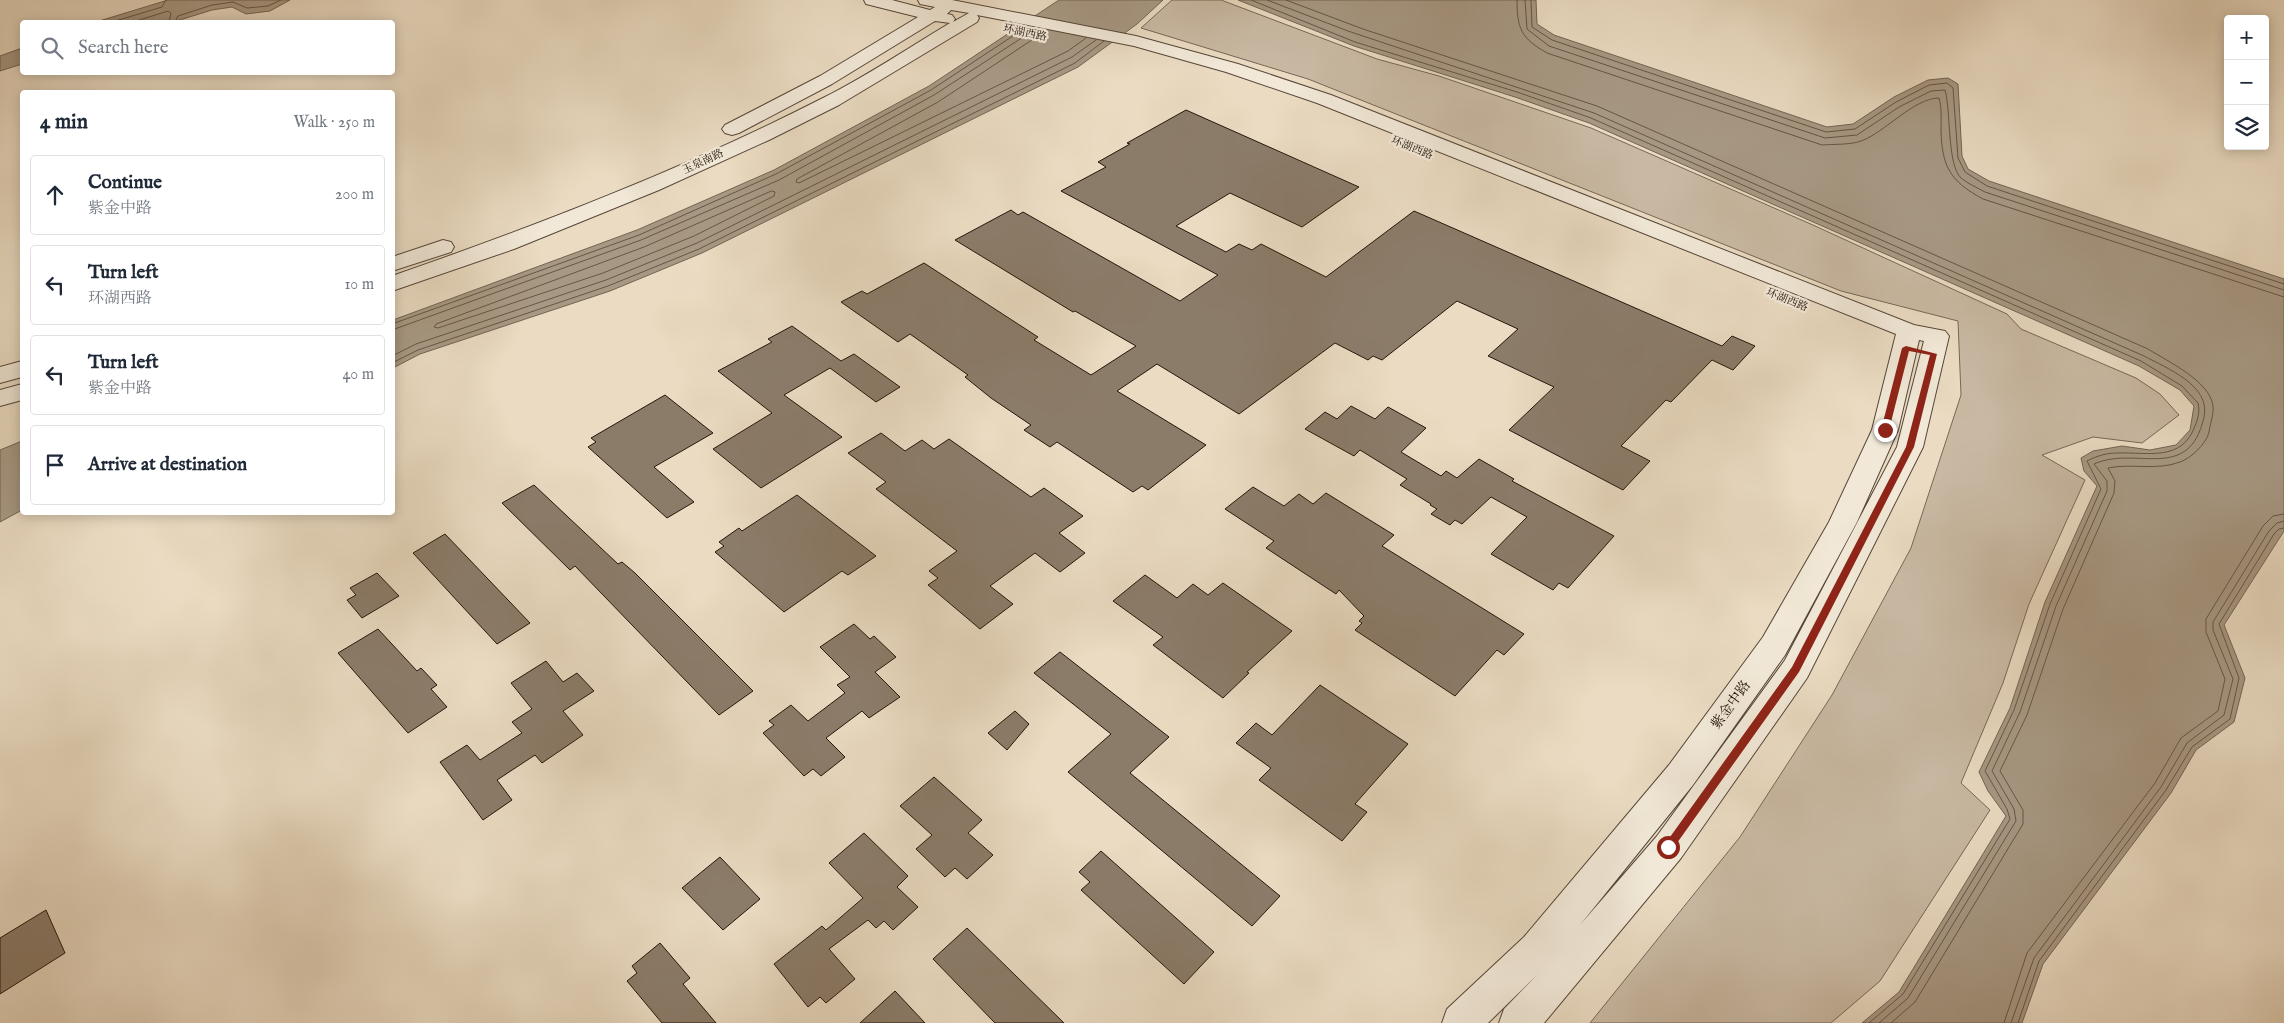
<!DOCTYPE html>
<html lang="en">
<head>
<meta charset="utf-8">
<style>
  :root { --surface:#fff; --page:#f2f2f3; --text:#1f2937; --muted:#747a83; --line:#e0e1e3 }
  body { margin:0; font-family:"IM FELL English","Noto Serif SC",serif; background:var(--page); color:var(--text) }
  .controls { position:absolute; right:15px; top:15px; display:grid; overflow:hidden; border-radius:5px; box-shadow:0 2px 12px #0003 }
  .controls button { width:45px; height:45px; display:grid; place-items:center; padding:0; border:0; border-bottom:1px solid var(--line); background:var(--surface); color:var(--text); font:25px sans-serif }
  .stop { position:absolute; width:15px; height:15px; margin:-11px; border:4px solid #8f2418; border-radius:50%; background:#fff }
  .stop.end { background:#8f2418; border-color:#fff; box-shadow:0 1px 5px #0008 }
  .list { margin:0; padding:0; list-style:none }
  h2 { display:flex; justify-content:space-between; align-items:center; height:65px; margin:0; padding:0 20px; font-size:21px }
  h2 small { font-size:16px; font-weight:400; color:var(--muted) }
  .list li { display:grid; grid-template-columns:32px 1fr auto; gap:15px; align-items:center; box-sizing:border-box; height:80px; margin:0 10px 10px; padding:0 10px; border:1px solid var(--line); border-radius:5px }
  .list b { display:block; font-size:19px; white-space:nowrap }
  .list p { margin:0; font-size:16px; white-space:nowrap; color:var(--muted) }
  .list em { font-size:16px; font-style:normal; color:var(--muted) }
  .icon { flex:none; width:28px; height:28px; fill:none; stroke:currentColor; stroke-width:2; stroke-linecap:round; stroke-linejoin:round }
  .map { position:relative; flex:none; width:2284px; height:1023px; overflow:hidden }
  .search { position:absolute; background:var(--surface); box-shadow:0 2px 12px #0003; left:20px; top:20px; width:375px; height:55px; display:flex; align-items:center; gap:12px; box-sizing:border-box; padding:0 18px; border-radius:5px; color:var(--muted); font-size:19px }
  .panel { position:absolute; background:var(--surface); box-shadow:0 2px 12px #0003; left:20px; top:90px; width:375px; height:425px; border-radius:5px }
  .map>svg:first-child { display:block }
  .green { fill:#c9b9a3; stroke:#776756 }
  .water { fill:#a79883; stroke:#736453 }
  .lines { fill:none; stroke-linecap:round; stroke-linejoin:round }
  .shore { stroke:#665646; stroke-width:1 }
  .building { fill:#8b7c6a; stroke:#25150a }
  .minor-casing { stroke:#564638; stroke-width:2 }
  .minor { fill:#f1e8d7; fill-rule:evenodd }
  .route { fill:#8f2418 }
  .labels { text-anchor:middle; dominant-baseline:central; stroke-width:4.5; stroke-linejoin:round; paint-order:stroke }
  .far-street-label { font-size:11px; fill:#25150a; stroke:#f1e8d7 }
  .street-label { font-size:14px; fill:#25150a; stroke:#f1e8d7 }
</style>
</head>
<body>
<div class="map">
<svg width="2284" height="1023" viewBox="0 0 2284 1023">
  <rect width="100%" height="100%" fill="#eadbc2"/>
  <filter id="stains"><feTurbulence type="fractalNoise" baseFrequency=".004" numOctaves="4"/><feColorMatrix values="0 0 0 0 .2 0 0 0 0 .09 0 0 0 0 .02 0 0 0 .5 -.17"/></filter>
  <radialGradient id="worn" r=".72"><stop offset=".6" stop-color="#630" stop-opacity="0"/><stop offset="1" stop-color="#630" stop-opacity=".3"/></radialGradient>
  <polygon class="green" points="1172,0 1221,0 1377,59 1439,76 1591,128 1813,225 2007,314 2021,329 2136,378 2160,394 2179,415 2142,443 2093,437 2042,455 2085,480 2029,604 2003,683 1961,783 1990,810 1880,981 1831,1023 1590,1023 1740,837 1832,695 1911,548 1961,395 1958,321 1841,291 1308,79 1141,28"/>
  <g class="water">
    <polygon points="168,0 290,0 270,11 246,14 232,7 212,10 173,22 96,22"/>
    <polygon points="1059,0 1163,0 1137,24 1078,67 702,253 610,291 420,354 393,368 393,320 637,230 774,170 929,86"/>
    <polygon points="1238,0 1536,0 1537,24 1554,35 1827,127 1853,124 1894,97 1928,80 1948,78 1958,84 1962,156 1968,169 1989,181 2284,279 2284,531 2224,625 2245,678 2234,722 2196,750 2171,793 2043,964 2022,1023 1862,1023 1899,992 2006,816 1988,791 1979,772 2010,708 2045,602 2097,486 2084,471 2081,458 2093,451 2122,446 2150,450 2176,445 2190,430 2194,406 2180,390 2139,366 1589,123 1515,97 1354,46"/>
    <polygon points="22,48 22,64 0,71 0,56"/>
    <polygon points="22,441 22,510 0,522 0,450"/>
  </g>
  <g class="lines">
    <g class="shore">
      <path d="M 1251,0 L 1355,42 L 1517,92 L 1591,118 L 2141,361 L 2182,386 L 2198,403 C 2200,411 2198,419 2195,426 C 2182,462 2148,452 2117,453 C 2106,453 2097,456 2087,461 L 2101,489 L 2050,604 L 2014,710 L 1985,771 L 2007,809 L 2010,819 L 1903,994 L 1869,1023"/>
      <path d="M 1267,0 L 1348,31 L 1594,113 L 2144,356 C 2166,368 2211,385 2204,417 C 2189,484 2136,445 2094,464 L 2107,481 L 2107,491 L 2056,606 L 2020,712 L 1992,771 L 2014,809 L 2016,821 L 1908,998 L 1879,1023"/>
      <path d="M 1286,0 L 1363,29 L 1597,106 L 2148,349 C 2167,361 2210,381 2213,406 C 2214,414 2210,424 2209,432 C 2207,443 2190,459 2180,462 C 2156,471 2132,463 2108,468 L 2115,481 L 2114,493 L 2063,609 L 2027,715 L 2000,771 L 2023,810 L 2023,824 L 1915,1002 L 1891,1023"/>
      <path d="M 1517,0 C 1517,29 1521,38 1547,53 L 1822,145 C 1834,144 1850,145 1861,141 C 1884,133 1914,98 1939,98 C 1942,108 1941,119 1941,130 C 1942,167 1950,181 1983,199 L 2284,297"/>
      <path d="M 1525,0 L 1527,29 L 1549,46 L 1825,138 L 1857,135 L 1899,107 L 1931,91 L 1945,90 C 1951,111 1947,165 1961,178 C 1968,184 1978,188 1985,192 L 2284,290"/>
      <polyline points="1531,0 1532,27 1552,40 1826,132 1855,129 1896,102 1929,85 1947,83 1953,88 1958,158 1965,172 1987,186 2284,284"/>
      <polyline points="112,22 162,7 166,0"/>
      <polyline points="133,22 168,11 171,13 169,22"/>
      <polyline points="175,22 178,16 212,5 233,2 247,8 268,6 281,0"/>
      <polyline points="1047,30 938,102 797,179 796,182 799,183 1068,51 1086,38"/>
      <polygon points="772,191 775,192 774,196 694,236 603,273 438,328 434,327 436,324 644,247"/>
      <polyline points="392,324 639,235 776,174 931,90 1028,26"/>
      <polyline points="392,330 641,240 779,180 934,95 1037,28"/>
      <polyline points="392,356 416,344 606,280 697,243 1072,57 1096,40"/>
      <polyline points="392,363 418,350 608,286 699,249 1075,63 1104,41"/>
      <polyline points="2004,1023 2027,953 2155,783 2181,738 2218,711 2225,679 2206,632 2206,619 2263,526 2273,516 2284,514"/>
      <polyline points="2011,1023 2034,958 2161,787 2187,743 2224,715 2233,679 2213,630 2213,622 2269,531 2277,523 2284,521"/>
      <polyline points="2018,1023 2039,961 2166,790 2192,747 2230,719 2239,678 2219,624 2274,534 2279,529 2284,528"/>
    </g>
  </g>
  <g class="building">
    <polygon points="1186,110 1359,187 1302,227 1230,193 1176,226 1226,252 1239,244 1252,250 1261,244 1326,277 1414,211 1722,346 1732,336 1755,346 1733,370 1712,360 1671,402 1666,400 1621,446 1650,461 1623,490 1509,430 1554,387 1488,356 1518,329 1457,301 1382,360 1373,356 1368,360 1335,343 1239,414 1157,364 1117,391 1206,445 1148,490 1142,486 1133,492 1057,442 1050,447 1024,430 1031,425 991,398 965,377 968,375 910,334 898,342 841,302 862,291 867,294 924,263 1038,337 1034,340 1091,375 1136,346 1075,311 1073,312 955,240 1011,210 1018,215 1023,212 1180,301 1218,275 1061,191 1106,167 1098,162 1130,144 1127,143"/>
    <polygon points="792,326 841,361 854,354 900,387 876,402 830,368 784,395 842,437 761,488 713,449 772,413 718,371 772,342 768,339"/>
    <polygon points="665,395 713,433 654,467 694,502 667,518 588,447 596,442 591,438"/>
    <polygon points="1351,406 1375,419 1388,407 1426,428 1401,452 1441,476 1446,471 1457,478 1479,459 1514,479 1512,481 1614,536 1568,588 1559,583 1553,590 1491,554 1527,517 1491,497 1462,524 1455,520 1450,525 1431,514 1437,509 1430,505 1431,504 1400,485 1407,479 1360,450 1354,456 1305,429 1325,412 1337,419"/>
    <polygon points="881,433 905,451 922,440 934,449 949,439 1031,497 1044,488 1083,516 1059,533 1085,553 1060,572 1035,553 990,586 1013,604 980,629 928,585 938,578 929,571 957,551 876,489 886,482 848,453"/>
    <polygon points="534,485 618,564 622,562 635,573 753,691 719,715 575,566 570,570 502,503"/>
    <polygon points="1253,487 1284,506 1299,494 1313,504 1326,493 1394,535 1382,546 1524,634 1504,655 1497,650 1455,696 1355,630 1362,623 1359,621 1364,616 1339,590 1336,594 1266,548 1274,541 1225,509"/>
    <polygon points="797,495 876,556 848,575 842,571 784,612 715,552 724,546 719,542 739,528 742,531"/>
    <polygon points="445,534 530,623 497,644 413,553"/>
    <polygon points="377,573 399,596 362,618 347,600 356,595 350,588"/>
    <polygon points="1145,575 1177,598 1193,584 1208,595 1223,583 1292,631 1247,672 1249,673 1223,698 1153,645 1163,637 1113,601"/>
    <polygon points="854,624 870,639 874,636 896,657 875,672 900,697 869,718 862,711 826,738 845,757 821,776 813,769 804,776 763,733 774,725 769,721 791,705 808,721 845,693 837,685 850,677 820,647"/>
    <polygon points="378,629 417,671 421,668 437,685 431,689 447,707 408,733 338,653"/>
    <polygon points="1060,652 1169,737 1130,773 1280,896 1252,926 1068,772 1111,734 1034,673"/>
    <polygon points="546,661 563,682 577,673 594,691 563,711 583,735 542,763 535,755 497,780 512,800 483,820 440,762 467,745 480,760 522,733 512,722 532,709 511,683"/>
    <polygon points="1320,685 1408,744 1355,804 1367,812 1342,841 1259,780 1271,768 1236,743 1256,723 1272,735"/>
    <polygon points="1015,711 1029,724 1007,750 988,733"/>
    <polygon points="934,777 982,820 968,833 993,855 967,879 955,868 945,877 916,849 932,835 900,806"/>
    <polygon points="864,833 908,876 897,887 918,907 893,930 884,921 876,928 868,920 829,949 855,979 826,1003 820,997 808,1007 774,964 822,926 826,930 863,898 829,863"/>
    <polygon points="1101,851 1214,952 1184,984 1081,890 1090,882 1079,872"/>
    <polygon points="720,857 760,899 723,930 682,888"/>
    <polygon points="46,910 65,953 0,994 0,938"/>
    <polygon points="967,928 1064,1023 995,1023 933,959"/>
    <polygon points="660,943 690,978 683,984 716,1023 662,1023 627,981 637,973 632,966"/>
    <polygon points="895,991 925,1023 860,1023"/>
  </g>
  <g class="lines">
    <g class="minor-casing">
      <g id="minor">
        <path d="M 864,0 L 892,0 L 930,10 L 935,7 L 920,4 L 918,0 L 952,0 L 1136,36 L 1238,64 L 1331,95 L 1914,325 L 1945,331 L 1949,336 L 1923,447 L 1807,678 L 1681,858 L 1544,1023 L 1499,1023 L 1504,1009 L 1537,975 L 1488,1023 L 1442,1023 L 1447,1009 L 1524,937 L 1669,765 L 1763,637 L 1829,522 L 1872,430 L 1896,334 L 1317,103 L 1226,72 L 1134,46 L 977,15 L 979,18 L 977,22 L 839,105 L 769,140 L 659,190 L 514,249 L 392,291 L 392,276 C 539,225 684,169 823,98 C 867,76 908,48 950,23 L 935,21 L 832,84 L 739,133 L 732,135 L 725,133 L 722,129 L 725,125 L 820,76 L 918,17 L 866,4 ZM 951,10 L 969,13 L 953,22 L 955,19 L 952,15 L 947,14 ZM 1919,340 L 1924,341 L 1897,447 L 1785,660 L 1657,836 L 1580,925 L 1693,785 L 1785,655 L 1857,522 L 1898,430 Z"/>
        <polygon points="443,240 451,242 454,247 451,252 392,271 392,257"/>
        <polygon points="22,361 22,377 0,383 0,367"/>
        <polygon points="22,384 22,400 0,406 0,390"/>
      </g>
    </g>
    <use href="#minor" class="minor"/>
  </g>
  <polygon class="route" points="1906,346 1937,354 1914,447 1799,672 1672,850 1665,850 1665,844 1792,667 1906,447 1930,355 1909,351 1889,430 1885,433 1881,430 1902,348"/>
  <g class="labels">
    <g class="far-street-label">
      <text transform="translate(1025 33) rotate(12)">环湖西路</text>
      <text transform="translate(1412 148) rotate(22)">环湖西路</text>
      <text transform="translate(703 162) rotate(-25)">玉泉南路</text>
      <text transform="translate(1787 300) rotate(22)">环湖西路</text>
    </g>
    <g class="street-label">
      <text transform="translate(1731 705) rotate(-54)">紫金中路</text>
    </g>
  </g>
  <rect width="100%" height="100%" filter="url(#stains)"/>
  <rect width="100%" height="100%" fill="url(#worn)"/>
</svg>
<div class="controls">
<button>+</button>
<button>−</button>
<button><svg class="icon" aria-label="layers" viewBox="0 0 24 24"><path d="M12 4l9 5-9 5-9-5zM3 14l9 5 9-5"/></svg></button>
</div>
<div class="stop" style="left:1668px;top:847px"></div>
<div class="stop end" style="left:1885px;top:430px"></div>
<div class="search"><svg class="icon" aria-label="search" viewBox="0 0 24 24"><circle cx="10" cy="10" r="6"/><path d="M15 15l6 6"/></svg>Search here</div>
<section class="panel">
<h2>4 min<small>Walk · 250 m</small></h2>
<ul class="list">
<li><svg class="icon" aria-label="ahead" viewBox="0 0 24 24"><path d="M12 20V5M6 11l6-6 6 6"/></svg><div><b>Continue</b><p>紫金中路</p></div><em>200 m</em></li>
<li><svg class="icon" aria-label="left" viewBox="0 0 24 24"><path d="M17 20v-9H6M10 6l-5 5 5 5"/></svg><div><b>Turn left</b><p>环湖西路</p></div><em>10 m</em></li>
<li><svg class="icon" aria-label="left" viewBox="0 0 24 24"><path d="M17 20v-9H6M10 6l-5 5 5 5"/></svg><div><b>Turn left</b><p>紫金中路</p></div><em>40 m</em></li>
<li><svg class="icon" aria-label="arrive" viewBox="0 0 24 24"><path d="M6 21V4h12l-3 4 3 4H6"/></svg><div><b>Arrive at destination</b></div></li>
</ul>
</section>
</div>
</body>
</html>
